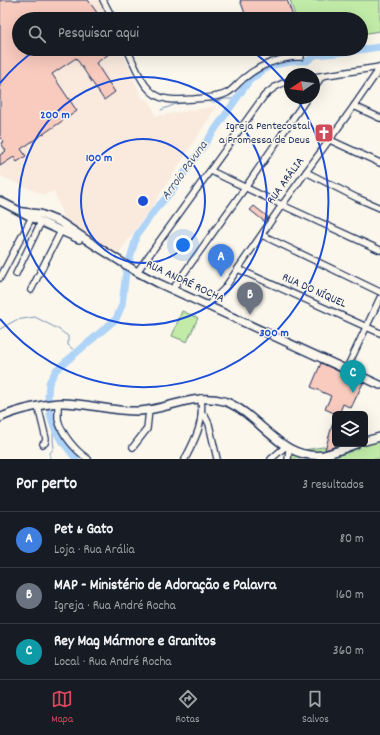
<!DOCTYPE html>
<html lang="pt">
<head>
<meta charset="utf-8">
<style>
  :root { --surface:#171b24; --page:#242831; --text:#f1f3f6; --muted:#9ea1a6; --line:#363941; --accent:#d1495b }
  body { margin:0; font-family:Dekko,sans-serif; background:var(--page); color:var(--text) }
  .controls { position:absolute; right:12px; bottom:12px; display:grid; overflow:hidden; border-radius:6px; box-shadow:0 4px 16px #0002 }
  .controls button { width:36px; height:36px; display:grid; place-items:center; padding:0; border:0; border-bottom:1px solid var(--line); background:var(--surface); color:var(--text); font:20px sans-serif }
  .compass { position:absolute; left:284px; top:68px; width:36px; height:36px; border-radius:50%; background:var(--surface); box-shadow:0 4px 16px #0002; rotate:257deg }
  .you { position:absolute; left:183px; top:245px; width:14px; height:14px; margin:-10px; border:3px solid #fff; border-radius:50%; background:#1a73e8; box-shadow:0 0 0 6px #1a73e833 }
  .badge { display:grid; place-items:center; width:26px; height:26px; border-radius:50%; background:var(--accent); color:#fff; font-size:13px; font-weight:700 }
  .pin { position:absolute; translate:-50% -33px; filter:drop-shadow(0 1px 2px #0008) }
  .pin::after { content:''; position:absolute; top:21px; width:14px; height:12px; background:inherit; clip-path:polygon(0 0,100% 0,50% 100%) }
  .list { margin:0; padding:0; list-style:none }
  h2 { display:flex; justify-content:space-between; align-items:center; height:52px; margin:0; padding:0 16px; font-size:17px }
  h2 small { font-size:13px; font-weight:400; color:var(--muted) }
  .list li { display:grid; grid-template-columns:26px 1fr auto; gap:12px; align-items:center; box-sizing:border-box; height:56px; padding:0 16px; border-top:1px solid var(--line) }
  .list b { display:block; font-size:15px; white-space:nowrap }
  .list p { margin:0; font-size:13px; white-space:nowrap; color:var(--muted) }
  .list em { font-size:13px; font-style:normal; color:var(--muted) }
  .icon { flex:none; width:22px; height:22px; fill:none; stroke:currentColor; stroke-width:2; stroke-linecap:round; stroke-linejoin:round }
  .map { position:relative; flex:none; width:380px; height:459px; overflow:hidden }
  .search { position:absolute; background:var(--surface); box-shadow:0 4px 16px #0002; left:12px; right:12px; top:12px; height:44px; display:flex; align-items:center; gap:10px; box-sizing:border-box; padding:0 14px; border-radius:22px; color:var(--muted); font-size:15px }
  .sheet { height:220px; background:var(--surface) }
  nav { display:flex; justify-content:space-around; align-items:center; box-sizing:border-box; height:56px; border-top:1px solid var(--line); background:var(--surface); font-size:11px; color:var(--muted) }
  nav a { display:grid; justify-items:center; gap:2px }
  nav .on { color:var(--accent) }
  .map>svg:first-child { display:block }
  .built { fill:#faeade }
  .green { fill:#c1eba7; stroke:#6e8d82 }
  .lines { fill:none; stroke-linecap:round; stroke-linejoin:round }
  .stream { stroke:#7492ba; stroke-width:1 }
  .river { stroke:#afd4f8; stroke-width:7 }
  .building { fill:#f9cabe; stroke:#1b2f5e }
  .minor-casing { stroke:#1b2f5e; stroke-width:8 }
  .major-casing { stroke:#1b2f5e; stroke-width:10 }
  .minor { stroke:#fbf7ec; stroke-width:5.5 }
  .major { stroke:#fbf7ec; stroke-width:7 }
  .ring { fill:none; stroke:#1d4ed8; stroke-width:2 }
  .labels { text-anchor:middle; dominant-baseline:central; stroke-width:3; stroke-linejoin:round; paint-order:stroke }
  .poi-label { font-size:12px; fill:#1b2f5e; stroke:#fbf7ec; text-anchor:end }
  .street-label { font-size:12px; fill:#1b2f5e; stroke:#fbf7ec }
  .water-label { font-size:13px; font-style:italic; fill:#405884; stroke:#fbf7ec }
  .centre { fill:#1d4ed8; stroke:#fbf7ec; stroke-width:2 }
  .ring-label { font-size:12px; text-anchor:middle; font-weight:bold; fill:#1d4ed8; stroke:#fbf7ec; stroke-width:3; stroke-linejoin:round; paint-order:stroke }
</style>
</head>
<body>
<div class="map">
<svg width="380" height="459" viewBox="0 0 380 459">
  <rect width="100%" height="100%" fill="#fbf7ec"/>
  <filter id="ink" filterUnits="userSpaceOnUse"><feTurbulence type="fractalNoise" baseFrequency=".025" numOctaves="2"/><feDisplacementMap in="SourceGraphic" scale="8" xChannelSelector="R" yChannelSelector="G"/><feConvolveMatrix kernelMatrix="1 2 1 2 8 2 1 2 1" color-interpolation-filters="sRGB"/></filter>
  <g filter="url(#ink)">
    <polygon class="built" points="0,0 99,0 108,19 19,19 19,49 121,49 142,98 149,100 156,116 217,106 152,207 118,254 71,228 68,224 64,219 54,191 44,195 0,176"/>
    <g class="green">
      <polygon points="290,0 380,0 380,31 361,34 361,19 296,19"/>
      <polygon points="182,311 198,318 187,342 172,336"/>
      <polygon points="380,438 380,459 289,459 290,452 343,444 365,444"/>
    </g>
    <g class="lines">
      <g class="stream">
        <polyline points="161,110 176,104 200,101 214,102 225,99 236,99"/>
        <polyline points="0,329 16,320 35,317 58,329 68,336 68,345 76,352"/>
        <path d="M 50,459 L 50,453 L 54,448 C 52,440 54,433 53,424"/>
      </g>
      <polyline class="river" points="76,459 59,437 53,424 50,413 48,396 49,383 56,370 116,319 122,305 126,272 137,235 154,211 171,192 249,81 269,66 294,61 307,61 315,55 336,53 380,47"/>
    </g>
    <g class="building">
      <polygon points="0,0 88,0 100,17 97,19 19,19 19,49 105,49 109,54 96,63 115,92 104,100 76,58 52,74 77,111 21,149 26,156 17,162 14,157 0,166 0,155 6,151 1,143 4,142 0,136"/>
      <polygon points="240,0 287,0 294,19 247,19"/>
      <polygon points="254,206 268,217 265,222 250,210"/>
      <polygon points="321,363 363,383 351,408 343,404 339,414 336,414 325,409 331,396 311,387"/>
      <polygon points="334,419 335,419 335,443 334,447 325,450"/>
    </g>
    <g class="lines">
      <g class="minor-casing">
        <g id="minor">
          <polyline points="103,0 113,19"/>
          <path d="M 127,49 C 136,67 144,96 167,99 C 175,101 185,99 194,99 C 204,98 218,98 227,93 C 233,90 238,83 243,79 C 258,66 281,56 301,57"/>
          <polyline points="314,77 380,67"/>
          <polyline points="314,88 322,76"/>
          <polyline points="354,106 380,118"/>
          <polyline points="330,140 380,163"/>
          <polyline points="211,171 282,205 380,250"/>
          <polyline points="306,172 357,198 380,208"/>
          <polyline points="262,235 380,292"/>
          <polyline points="238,269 380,333"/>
          <path d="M 137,272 L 264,96 C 272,89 279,83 290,81"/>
          <polyline points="16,274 41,222"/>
          <polyline points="0,278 32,217"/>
          <polyline points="31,290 61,231"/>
          <polyline points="172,290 245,188 307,98"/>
          <polyline points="208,305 224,289 282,205 354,106 376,74 379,67"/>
          <polyline points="346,370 380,298"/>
          <path d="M 58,403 C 58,408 58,413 58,419 C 61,434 76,451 88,459"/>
          <polyline points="38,406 46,439 45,443 43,444"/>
          <polyline points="202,415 205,416 209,424 217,459"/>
          <polyline points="133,447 147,429 149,410"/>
          <path d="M 185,459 C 196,438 204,423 201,398"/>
          <polyline points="271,459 285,447"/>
          <polyline points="288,459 289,450"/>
        </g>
      </g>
      <g class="major-casing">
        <g id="major">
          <polyline points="0,201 41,222 79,239"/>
          <polyline points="23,212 40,214 60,222 93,244 137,272 158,283 380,385"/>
          <path d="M 0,418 C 9,413 18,411 29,408 C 39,406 50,403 61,403 C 88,403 114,412 140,411 C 169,409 193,393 224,401 C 236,405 245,412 254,420 C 276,439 293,459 324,455 C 335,452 346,448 356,444"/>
          <polyline points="365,441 380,437"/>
        </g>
      </g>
      <use href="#minor" class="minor"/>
      <use href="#major" class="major"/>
    </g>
  </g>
  <g class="ring">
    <circle cx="143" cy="201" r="62"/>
    <circle cx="143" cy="201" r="124"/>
    <path d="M0 83A185 185 0 0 1 37 49M111 19A185 185 0 0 1 175 19M249 49A185 185 0 0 1 290 88M297 99A185 185 0 0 1 0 319"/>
  </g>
  <defs>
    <g id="church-square" transform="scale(1)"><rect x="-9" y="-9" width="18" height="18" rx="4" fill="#d1495b" stroke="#fbf7ec"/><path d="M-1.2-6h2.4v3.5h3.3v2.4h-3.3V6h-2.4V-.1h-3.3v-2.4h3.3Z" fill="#fff"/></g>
  </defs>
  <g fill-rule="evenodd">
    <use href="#church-square" x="324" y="133"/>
  </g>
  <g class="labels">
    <g class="poi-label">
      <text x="310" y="126">Igreja Pentecostal<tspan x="310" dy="14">a Promessa de Deus</tspan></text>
    </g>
    <g class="street-label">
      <text transform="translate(286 181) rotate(-54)">RUA ARÁLIA</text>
      <text transform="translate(185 282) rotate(25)">RUA ANDRÉ ROCHA</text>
      <text transform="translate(314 291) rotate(24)">RUA DO NÍQUEL</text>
    </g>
    <g class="water-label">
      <text transform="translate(185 171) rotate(-54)">Arroio Pavuna</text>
    </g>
  </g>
  <circle cx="143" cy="201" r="6" class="centre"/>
  <g class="ring-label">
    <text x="55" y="118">200 m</text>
    <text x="99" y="161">100 m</text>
    <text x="274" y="336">300 m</text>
  </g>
</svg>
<div class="controls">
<button><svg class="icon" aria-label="layers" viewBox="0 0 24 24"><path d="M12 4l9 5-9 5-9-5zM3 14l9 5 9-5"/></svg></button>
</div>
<svg class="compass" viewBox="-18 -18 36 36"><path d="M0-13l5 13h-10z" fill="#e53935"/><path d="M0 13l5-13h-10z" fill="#9ea1a6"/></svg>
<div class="you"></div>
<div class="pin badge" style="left:221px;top:277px;background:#3f7fe0">A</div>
<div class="pin badge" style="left:250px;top:315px;background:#6b7280">B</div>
<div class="pin badge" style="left:353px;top:393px;background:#0f9aa8">C</div>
<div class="search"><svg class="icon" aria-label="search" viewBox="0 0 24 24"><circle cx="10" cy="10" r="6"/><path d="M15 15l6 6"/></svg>Pesquisar aqui</div>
</div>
<section class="sheet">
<h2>Por perto<small>3 resultados</small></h2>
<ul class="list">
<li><span class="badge" style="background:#3f7fe0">A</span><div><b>Pet &amp; Gato</b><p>Loja · Rua Arália</p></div><em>80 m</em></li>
<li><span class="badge" style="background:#6b7280">B</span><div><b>MAP - Ministério de Adoração e Palavra</b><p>Igreja · Rua André Rocha</p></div><em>160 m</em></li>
<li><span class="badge" style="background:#0f9aa8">C</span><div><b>Rey Mag Mármore e Granitos</b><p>Local · Rua André Rocha</p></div><em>360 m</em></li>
</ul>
</section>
<nav>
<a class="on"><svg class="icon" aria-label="map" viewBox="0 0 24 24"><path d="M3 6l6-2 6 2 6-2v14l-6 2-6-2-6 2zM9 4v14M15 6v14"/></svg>Mapa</a>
<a><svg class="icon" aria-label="directions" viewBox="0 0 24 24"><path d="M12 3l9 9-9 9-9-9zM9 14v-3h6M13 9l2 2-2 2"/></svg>Rotas</a>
<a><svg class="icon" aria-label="saved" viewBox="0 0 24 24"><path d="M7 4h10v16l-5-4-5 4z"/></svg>Salvos</a>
</nav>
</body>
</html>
